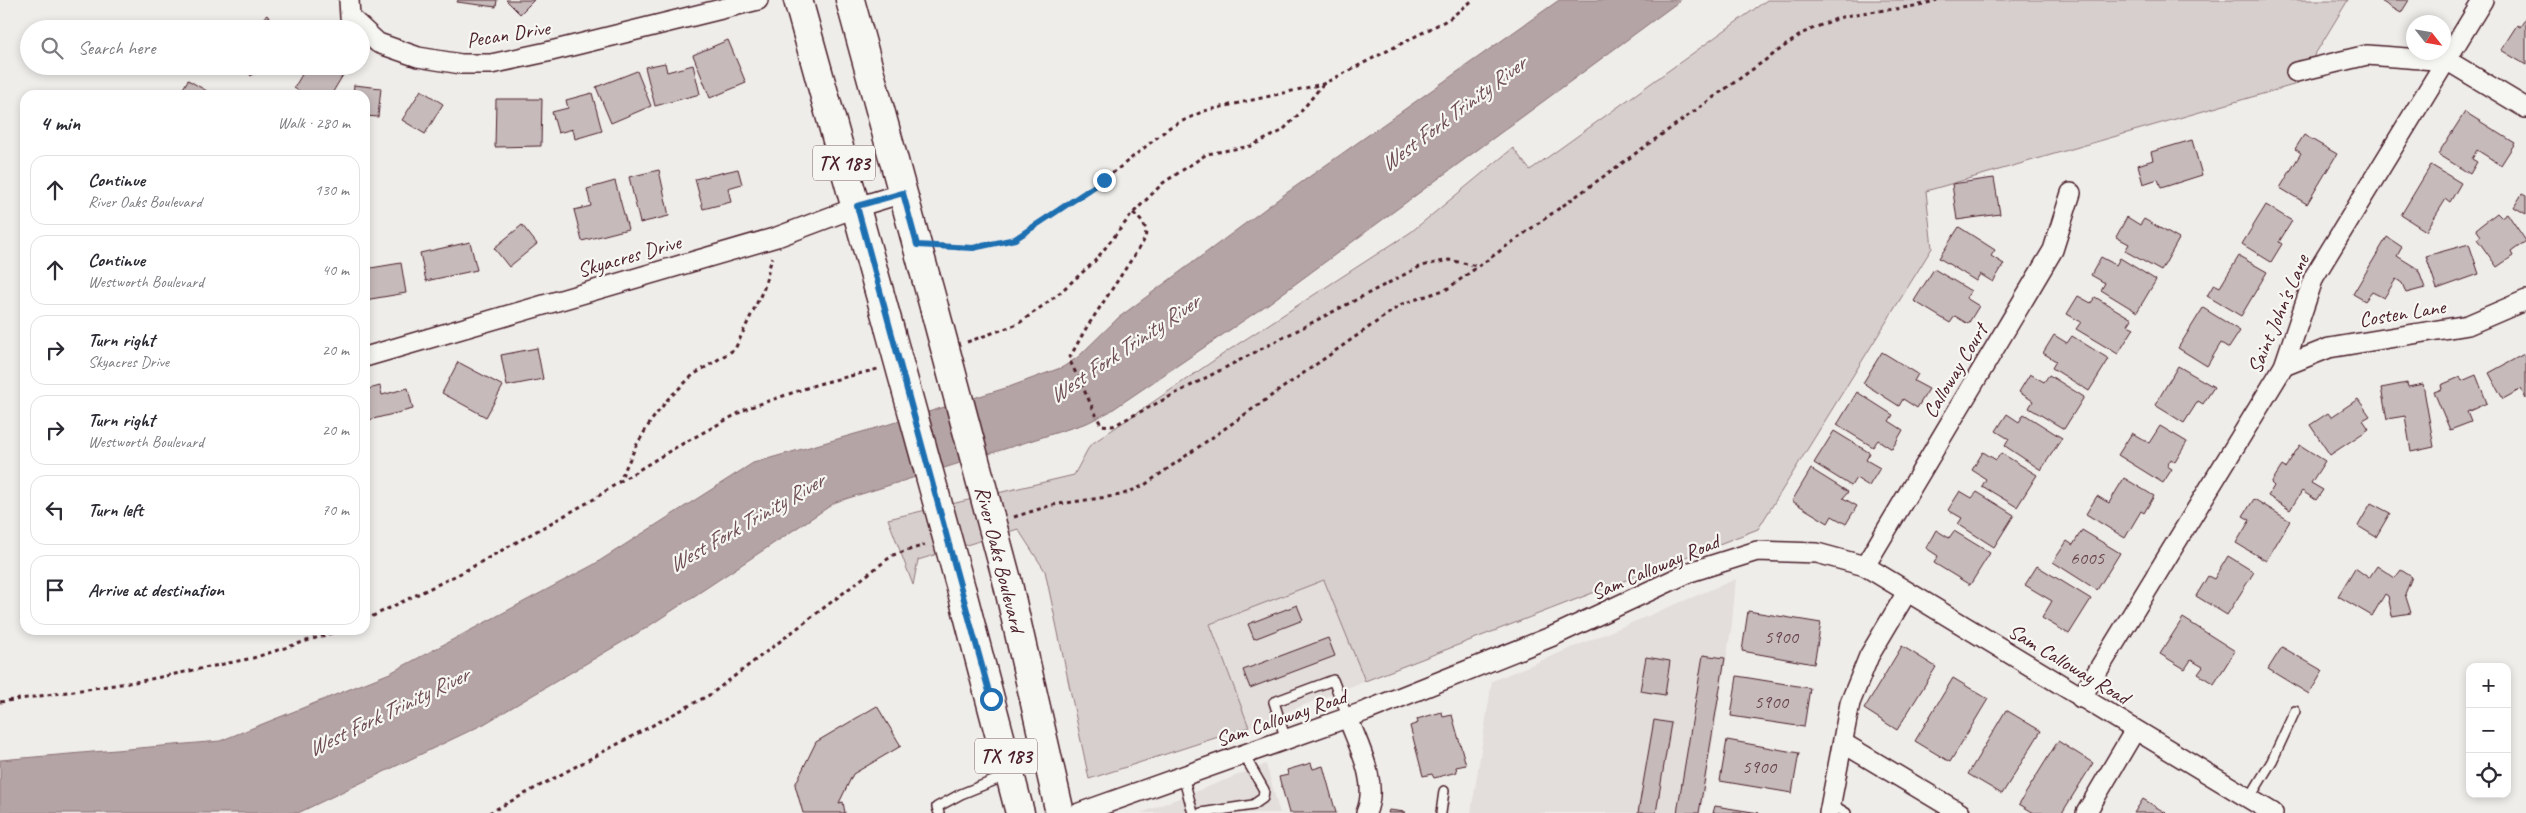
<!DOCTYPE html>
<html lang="en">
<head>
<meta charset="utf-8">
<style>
  :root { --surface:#fff; --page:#f7f7f7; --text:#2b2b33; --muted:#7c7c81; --line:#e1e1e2 }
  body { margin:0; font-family:Caveat,sans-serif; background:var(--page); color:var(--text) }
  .controls { position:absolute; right:15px; bottom:15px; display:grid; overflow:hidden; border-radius:10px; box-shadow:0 2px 8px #0003 }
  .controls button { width:45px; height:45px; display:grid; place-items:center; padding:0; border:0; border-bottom:1px solid var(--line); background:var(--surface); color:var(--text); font:25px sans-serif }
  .compass { position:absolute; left:2406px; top:15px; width:45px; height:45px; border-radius:50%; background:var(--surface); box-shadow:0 2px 8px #0003; rotate:121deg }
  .stop { position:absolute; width:15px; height:15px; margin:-11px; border:4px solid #1f6fb2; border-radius:50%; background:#fff }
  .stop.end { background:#1f6fb2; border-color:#fff; box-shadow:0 1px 5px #0008 }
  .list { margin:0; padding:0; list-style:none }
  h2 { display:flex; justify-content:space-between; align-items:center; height:65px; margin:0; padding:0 20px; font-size:21px }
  h2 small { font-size:16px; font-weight:400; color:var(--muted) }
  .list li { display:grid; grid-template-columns:32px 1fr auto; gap:15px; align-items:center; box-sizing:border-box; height:70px; margin:0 10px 10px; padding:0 10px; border:1px solid var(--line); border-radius:15px }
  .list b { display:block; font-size:19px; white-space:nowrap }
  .list p { margin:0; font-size:16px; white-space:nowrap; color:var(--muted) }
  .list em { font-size:16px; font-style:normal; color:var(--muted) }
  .icon { flex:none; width:28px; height:28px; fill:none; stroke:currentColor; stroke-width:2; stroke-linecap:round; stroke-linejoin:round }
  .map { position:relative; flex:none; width:2526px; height:813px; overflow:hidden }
  .search { position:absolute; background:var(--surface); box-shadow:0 2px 8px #0003; left:20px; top:20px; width:350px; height:55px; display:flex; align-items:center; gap:12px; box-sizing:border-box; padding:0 18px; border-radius:28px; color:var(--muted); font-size:19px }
  .panel { position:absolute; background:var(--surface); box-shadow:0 2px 8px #0003; left:20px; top:90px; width:350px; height:545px; border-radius:15px }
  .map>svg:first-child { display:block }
  .built { fill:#e3dedc }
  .green { fill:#d7cfce; stroke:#90777c }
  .water { fill:#b4a4a5; stroke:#8a6f74 }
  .building { fill:#c6babb; stroke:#4a1f2b }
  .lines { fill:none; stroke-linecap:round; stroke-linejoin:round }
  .service-casing { stroke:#4a1f2b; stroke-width:12 }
  .minor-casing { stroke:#4a1f2b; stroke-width:22 }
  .primary-casing { stroke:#4a1f2b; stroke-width:31 }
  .path { stroke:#4a1f2b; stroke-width:3; stroke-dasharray:4 4; stroke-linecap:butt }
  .service { stroke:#f6f6f2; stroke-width:9 }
  .minor { stroke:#f6f6f2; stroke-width:19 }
  .primary { stroke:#f6f6f2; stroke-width:28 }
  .primary-bridge-casing { stroke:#4a1f2b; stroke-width:31; stroke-linecap:butt }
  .primary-bridge { stroke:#f6f6f2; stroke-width:28 }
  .route { stroke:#1f6fb2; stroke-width:6 }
  .labels { text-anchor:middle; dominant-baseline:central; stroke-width:4.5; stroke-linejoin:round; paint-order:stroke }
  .number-label { font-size:19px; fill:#69464f }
  .shield { fill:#f6f6f2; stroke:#7e6067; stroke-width:1 }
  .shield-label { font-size:20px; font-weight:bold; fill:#4a1f2b }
  .street-label { font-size:21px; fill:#4a1f2b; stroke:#f6f6f2 }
  .water-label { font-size:22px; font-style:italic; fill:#6f4e56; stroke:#f6f6f2 }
</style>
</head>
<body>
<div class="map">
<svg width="2526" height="813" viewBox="0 0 2526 813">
  <rect width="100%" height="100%" fill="#efedea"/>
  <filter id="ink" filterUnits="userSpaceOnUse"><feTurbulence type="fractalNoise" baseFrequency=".02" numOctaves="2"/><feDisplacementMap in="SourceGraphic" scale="10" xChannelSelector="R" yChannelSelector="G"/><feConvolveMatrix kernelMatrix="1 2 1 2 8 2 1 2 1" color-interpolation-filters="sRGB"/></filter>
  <g filter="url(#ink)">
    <g class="built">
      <polygon points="1736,579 1732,624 1701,813 1471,813 1492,681"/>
      <polygon points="1324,580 1365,681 1249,727 1210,624"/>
      <polygon points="1266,764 1280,813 1141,813"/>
    </g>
    <polygon class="green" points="1767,0 2348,0 2297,84 1926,191 1932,248 1758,529 1365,681 1324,580 1210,624 1249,727 1089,779 1045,571 1018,529 918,560 913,585 888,519 1074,475 1090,445 1235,346 1411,232 1513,148 1530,170"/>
    <polygon class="water" points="1559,0 1681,0 1268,304 1109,412 1087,423 836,502 646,628 484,724 298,813 0,813 0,760 220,741 390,673 593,565 753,463 883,426 1009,387 1063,367 1078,357 1118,318 1285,194"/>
    <g class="building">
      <polygon points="458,0 497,0 496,7 457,2"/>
      <polygon points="506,0 534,0 520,14"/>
      <polygon points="2379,0 2409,0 2401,13"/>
      <polygon points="267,15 277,29 249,29"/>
      <polygon points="2526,18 2526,65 2501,50 2517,25 2520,27"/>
      <polygon points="728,40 746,83 710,98 693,55"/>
      <polygon points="665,63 667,72 693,65 700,94 655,106 645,67"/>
      <polygon points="243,66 264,66 251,76"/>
      <polygon points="307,66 340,66 346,70 331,95 306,95 294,88"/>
      <polygon points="637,71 651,106 611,123 596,87"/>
      <polygon points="188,80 212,94 211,95 179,95"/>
      <polygon points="354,85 381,88 378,117 365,116 365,95 353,95"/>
      <polygon points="421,90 443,104 425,134 402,120"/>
      <polygon points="592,93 602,131 575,139 573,129 558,133 552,112 568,108 566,100"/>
      <polygon points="496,99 542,99 541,146 495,147"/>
      <polygon points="2465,112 2515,143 2501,165 2477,150 2472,159 2477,162 2470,174 2438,154"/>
      <polygon points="2304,135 2337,154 2307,204 2280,188 2301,153 2295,149"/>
      <polygon points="2192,140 2202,175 2161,188 2158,179 2143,184 2138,165 2153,160 2151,152"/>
      <polygon points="2431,165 2461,183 2450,202 2446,199 2426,231 2401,215"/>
      <polygon points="738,169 742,184 728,188 731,202 703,209 695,179"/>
      <polygon points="659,170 669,216 640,223 629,177"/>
      <polygon points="1994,178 2000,214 1957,220 1952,184"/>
      <polygon points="615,181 628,229 582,241 574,210 591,206 587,189"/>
      <polygon points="2522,194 2526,196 2526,214 2514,207"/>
      <polygon points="2266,205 2292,221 2279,242 2282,244 2271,262 2242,244"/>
      <polygon points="2497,213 2501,217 2507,213 2526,241 2511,252 2513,256 2497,267 2477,239 2481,236 2476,229"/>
      <polygon points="2127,217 2140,225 2144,219 2179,239 2161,271 2125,251 2129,244 2116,237"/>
      <polygon points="522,225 537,244 509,267 494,248"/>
      <polygon points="1959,227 1995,250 1991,256 2004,264 1993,282 1980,274 1976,281 1939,258"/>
      <polygon points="2387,237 2402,247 2397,256 2418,269 2425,288 2406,293 2402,283 2396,279 2384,298 2372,292 2365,301 2353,294"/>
      <polygon points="470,242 477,270 426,281 420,253"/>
      <polygon points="2469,244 2479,274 2437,289 2426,256"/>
      <polygon points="2239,256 2267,272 2241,316 2207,296 2214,284 2220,287"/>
      <polygon points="2101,257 2116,265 2120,258 2156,280 2137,312 2101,290 2105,283 2091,275"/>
      <polygon points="401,263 406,293 365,300 365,269"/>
      <polygon points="1934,269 1971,291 1966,298 1979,306 1968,324 1955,316 1950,323 1914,301"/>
      <polygon points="2078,296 2091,303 2095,297 2132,319 2128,325 2134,328 2118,354 2076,329 2081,322 2067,314"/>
      <polygon points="2203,308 2240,331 2229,348 2221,343 2207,366 2178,348"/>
      <polygon points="2054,335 2067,343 2072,336 2109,359 2089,391 2052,368 2056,361 2043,353"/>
      <polygon points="537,348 543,379 507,386 501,355"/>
      <polygon points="1882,352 1918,374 1914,381 1929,389 1917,408 1903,399 1899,406 1863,383"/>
      <polygon points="2524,354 2526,357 2526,399 2521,389 2503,399 2489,373"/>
      <polygon points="458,362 503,386 486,417 442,393"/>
      <polygon points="2178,366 2214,387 2203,404 2198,401 2184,423 2155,405"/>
      <polygon points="2030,374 2044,382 2049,375 2084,397 2064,429 2029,408 2033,401 2019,392"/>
      <polygon points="2476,375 2487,403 2467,412 2471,422 2450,430 2434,392 2442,389 2441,385 2460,377 2462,381"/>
      <polygon points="2407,383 2408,387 2423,384 2434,447 2411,452 2405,416 2387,419 2381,388"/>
      <polygon points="380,386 382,395 408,388 413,409 365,421 365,390"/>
      <polygon points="1857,392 1893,415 1889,421 1903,430 1892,449 1878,440 1873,447 1837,425"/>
      <polygon points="2358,399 2370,416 2363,420 2369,429 2330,455 2310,425 2328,413 2331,417"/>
      <polygon points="2007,414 2019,422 2024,414 2062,438 2041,470 2005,446 2009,439 1996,431"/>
      <polygon points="2160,426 2187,442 2175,462 2171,459 2167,466 2172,469 2163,483 2118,455 2132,433 2149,443"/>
      <polygon points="1834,431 1870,453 1866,460 1880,468 1869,486 1856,478 1851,486 1814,463"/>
      <polygon points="2300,445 2325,461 2311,483 2323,490 2316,500 2302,491 2290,510 2268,496 2274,486 2271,483 2282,466 2285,468"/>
      <polygon points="1983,452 1996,460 2001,453 2037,475 2017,507 1982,486 1986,479 1972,470"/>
      <polygon points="1811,469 1848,492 1843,498 1857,506 1846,524 1832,516 1828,523 1792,501"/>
      <polygon points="2124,478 2154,496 2144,513 2141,511 2125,538 2086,514 2097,496 2109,503"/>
      <polygon points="1960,491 1972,498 1977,492 2014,515 1994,547 1958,524 1962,518 1948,510"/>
      <polygon points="2254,499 2290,521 2266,561 2236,543 2250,520 2243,516"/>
      <polygon points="2371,503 2390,513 2376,537 2358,526"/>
      <polygon points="1936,530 1949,538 1954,531 1990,553 1970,585 1934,563 1938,556 1926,548"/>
      <polygon points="2082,530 2120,553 2097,590 2053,562 2067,541 2073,545"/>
      <polygon points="2228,556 2254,572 2227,615 2196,596 2208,576 2214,579"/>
      <polygon points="2037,566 2091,599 2069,634 2042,618 2052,601 2025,585"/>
      <polygon points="2377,566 2395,578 2401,570 2412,577 2405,594 2411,613 2392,616 2388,596 2385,594 2372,616 2338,596 2355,568 2369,578"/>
      <polygon points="1297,605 1303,620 1254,639 1248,624"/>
      <polygon points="1748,611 1821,623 1814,664 1742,651"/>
      <polygon points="2183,618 2235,651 2214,684 2198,674 2203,667 2191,660 2185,669 2160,654"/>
      <polygon points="1328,638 1335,656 1250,688 1243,670"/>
      <polygon points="1902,646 1936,667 1897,730 1864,709"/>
      <polygon points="2282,647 2323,671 2309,694 2268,669"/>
      <polygon points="1703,655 1725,658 1699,813 1677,813"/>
      <polygon points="1646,657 1670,661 1665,695 1640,691"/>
      <polygon points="1737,676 1810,688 1804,727 1731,716"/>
      <polygon points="1953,678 1988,699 1950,762 1915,741"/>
      <polygon points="877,706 901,746 853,774 839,803 843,802 845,813 803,813 795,785 816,742"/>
      <polygon points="2006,710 2041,731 2002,794 1968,774"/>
      <polygon points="1442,712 1443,717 1452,715 1466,765 1456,767 1457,772 1434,778 1432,774 1423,776 1410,726 1418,723 1417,719"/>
      <polygon points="1654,720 1671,723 1656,813 1638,813"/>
      <polygon points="1727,740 1799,753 1792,793 1720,781"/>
      <polygon points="2058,741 2093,763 2062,813 2034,813 2019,804"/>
      <polygon points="1311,763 1313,769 1323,766 1336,813 1289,813 1279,777 1288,775 1287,770"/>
      <polygon points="2143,799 2166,813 2134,813"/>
      <polygon points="1715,806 1759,813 1713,813"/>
      <polygon points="1389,810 1405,812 1405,813 1388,813"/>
    </g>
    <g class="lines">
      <g class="service-casing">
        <g id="service">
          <polyline points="1286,740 1274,702 1333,680 1348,718"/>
          <polyline points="1183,776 1193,813"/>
          <polyline points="2249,799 2272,761 2295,711"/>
          <polyline points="1831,804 1846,813"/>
          <polyline points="939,813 937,807 961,794 1008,775"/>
          <polyline points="1201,813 1253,805 1263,798 1264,790 1244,755"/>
          <polyline points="1441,813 1444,791"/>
        </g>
      </g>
      <g class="minor-casing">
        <g id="minor">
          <polyline points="349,0 350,17 378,43 418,57 461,64 491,64 547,52 758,0"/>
          <polyline points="2296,72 2367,55 2448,61 2526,108"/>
          <polyline points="365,357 777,237 857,207 903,193"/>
          <polyline points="2284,366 2329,348 2468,325 2526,300"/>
          <polyline points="1865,566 2053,250 2071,193"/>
          <polyline points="2081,698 2284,366 2314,277 2483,0"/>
          <path d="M 1348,718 C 1359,747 1379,783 1366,813"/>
          <polyline points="1843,743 1960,813"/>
          <polyline points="1079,813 1366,711 1553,636 1690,572 1757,551 1817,553 1865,566 2273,813"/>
          <polyline points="1829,813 1850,703 1869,656 1907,592"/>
          <polyline points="2086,813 2135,730"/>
        </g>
      </g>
      <g class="primary-casing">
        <g id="primary">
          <polyline points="798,0 889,327"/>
          <polyline points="850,0 934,307"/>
          <polyline points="1007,580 1060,813"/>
          <polyline points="962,592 1020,813"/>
        </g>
      </g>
      <g class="path">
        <path d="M 1133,213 C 1142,221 1148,226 1145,239 L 1085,330 L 1069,359 L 1101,425 L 1113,426 L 1421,266 L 1449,260 L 1477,266"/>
        <polyline points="941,246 973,248 1015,239 1104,180 1170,127 1204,111 1323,84 1449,19 1473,0"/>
        <polyline points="967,342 1018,324 1056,296 1094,262 1133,213 1163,183 1207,154 1251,146 1282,131 1299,114 1323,84"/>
        <polyline points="619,482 673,449 748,408 818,384 878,369"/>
        <path d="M 1014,517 L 1052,505 L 1121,495 L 1143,486 L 1402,304 L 1447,289 L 1803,33 C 1815,28 1829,21 1842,17 C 1873,9 1906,11 1937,0"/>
        <polyline points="365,620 463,572 594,499 619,482 636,446 651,421 668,399 693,375 735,349 764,288 772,257"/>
        <polyline points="0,702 141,681 253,658 341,630"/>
        <polyline points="489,813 711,694 893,555 925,545"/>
      </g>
      <use href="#service" class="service"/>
      <use href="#minor" class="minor"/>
      <use href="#primary" class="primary"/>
      <g class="primary-bridge-casing">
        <g id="primary-bridge">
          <polyline points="934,307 1007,580"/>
          <polyline points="889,327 962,592"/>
        </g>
      </g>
      <use href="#primary-bridge" class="primary-bridge"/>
    </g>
  </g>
  <g class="lines" filter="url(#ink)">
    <polyline class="route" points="991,699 857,206 903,193 917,245 973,248 1015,239 1104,180"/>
  </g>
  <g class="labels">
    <g class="number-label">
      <text x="2087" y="558">6005</text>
      <text x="1781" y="637">5900</text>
      <text x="1771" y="702">5900</text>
      <text x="1759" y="767">5900</text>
    </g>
    <g class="shield">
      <rect x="813" y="145.5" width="62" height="35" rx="4"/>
      <rect x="975" y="738.5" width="62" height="35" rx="4"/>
    </g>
    <g class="shield-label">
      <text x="844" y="163">TX 183</text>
      <text x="1006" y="756">TX 183</text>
    </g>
    <g class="street-label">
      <text transform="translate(508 34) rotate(-9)">Pecan Drive</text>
      <text transform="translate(629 256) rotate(-16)">Skyacres Drive</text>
      <text transform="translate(2402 313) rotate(-9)">Costen Lane</text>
      <text transform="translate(2278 314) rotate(-67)">Saint John's Lane</text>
      <text transform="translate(1955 371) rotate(-59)">Calloway Court</text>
      <text transform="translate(1000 559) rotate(76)">River Oaks Boulevard</text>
      <text transform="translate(1655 567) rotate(-23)">Sam Calloway Road</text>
      <text transform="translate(2069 664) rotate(31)">Sam Calloway Road</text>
      <text transform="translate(1281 718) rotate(-19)">Sam Calloway Road</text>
    </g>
    <g class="water-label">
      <text transform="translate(1453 114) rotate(-37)">West Fork Trinity River</text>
      <text transform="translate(1124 349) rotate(-34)">West Fork Trinity River</text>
      <text transform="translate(746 523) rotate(-30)">West Fork Trinity River</text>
      <text transform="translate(388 712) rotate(-26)">West Fork Trinity River</text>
    </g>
  </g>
</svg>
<div class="controls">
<button>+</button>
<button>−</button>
<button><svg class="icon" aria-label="locate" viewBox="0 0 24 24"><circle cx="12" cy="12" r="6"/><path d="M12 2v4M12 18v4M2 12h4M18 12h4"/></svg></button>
</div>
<svg class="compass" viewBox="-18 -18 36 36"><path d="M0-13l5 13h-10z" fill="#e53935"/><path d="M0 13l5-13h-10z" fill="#7c7c81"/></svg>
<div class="stop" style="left:991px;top:699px"></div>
<div class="stop end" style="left:1104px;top:180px"></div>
<div class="search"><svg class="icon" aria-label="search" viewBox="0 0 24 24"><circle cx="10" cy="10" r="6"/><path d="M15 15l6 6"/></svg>Search here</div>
<section class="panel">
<h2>4 min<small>Walk · 280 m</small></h2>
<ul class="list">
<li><svg class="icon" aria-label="ahead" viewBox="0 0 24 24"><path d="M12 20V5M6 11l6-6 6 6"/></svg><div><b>Continue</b><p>River Oaks Boulevard</p></div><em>130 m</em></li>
<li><svg class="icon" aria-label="ahead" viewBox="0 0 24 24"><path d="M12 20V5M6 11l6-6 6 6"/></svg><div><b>Continue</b><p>Westworth Boulevard</p></div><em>40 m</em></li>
<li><svg class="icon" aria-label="right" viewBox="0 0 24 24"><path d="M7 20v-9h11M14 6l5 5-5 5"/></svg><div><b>Turn right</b><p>Skyacres Drive</p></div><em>20 m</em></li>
<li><svg class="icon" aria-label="right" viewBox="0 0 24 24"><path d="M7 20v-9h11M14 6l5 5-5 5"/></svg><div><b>Turn right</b><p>Westworth Boulevard</p></div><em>20 m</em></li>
<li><svg class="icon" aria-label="left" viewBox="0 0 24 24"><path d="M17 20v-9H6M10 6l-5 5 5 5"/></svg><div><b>Turn left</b></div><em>70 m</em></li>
<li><svg class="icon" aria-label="arrive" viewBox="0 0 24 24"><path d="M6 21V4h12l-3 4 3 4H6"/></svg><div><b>Arrive at destination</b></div></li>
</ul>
</section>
</div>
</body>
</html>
